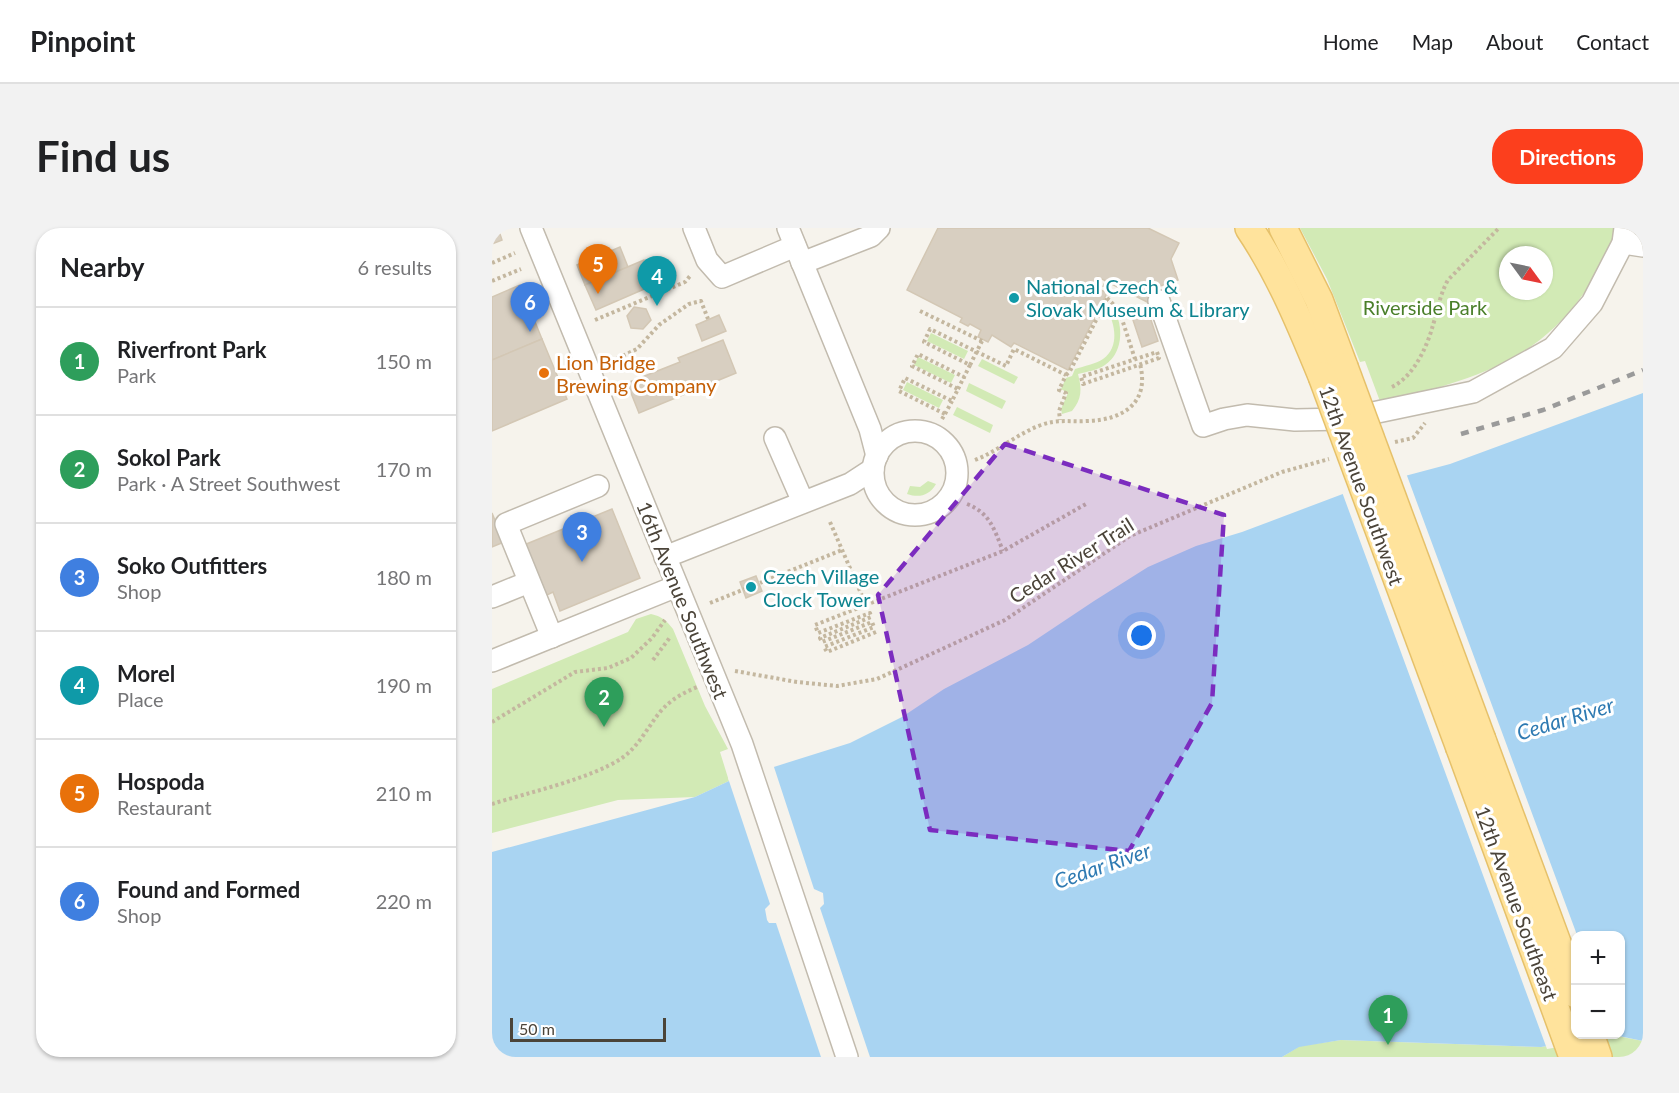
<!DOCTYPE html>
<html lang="en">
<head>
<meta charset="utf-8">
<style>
  :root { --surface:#fff; --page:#f2f2f2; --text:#202124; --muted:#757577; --line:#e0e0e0; --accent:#fc3f1d }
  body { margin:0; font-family:Lato,sans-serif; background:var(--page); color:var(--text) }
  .controls { position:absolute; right:18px; bottom:18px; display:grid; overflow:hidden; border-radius:12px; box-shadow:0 2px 4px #0004 }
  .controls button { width:54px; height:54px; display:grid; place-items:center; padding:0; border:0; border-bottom:2px solid var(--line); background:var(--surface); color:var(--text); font:30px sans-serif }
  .compass { position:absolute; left:1007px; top:18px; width:54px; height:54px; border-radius:50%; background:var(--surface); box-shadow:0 2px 4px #0004; rotate:123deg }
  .scale { position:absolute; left:18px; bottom:15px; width:156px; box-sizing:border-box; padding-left:6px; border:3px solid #4b4439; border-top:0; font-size:16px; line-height:21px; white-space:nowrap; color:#4b4439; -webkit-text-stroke:4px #fff; paint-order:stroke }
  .you { position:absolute; left:650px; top:408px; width:21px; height:21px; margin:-15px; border:4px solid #fff; border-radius:50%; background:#1a73e8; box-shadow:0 0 0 9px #1a73e833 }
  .badge { display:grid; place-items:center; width:39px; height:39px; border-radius:50%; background:var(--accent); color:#fff; font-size:20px; font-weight:700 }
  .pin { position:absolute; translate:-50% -50px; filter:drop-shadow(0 2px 3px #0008) }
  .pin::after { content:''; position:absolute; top:32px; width:21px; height:18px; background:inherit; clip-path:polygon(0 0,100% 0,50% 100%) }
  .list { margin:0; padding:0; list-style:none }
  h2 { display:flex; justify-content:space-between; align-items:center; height:78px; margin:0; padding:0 24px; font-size:26px }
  h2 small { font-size:20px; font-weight:400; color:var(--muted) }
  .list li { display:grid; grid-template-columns:39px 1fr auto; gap:18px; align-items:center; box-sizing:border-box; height:108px; padding:0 24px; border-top:2px solid var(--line) }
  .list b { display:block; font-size:22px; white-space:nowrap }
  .list p { margin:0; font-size:20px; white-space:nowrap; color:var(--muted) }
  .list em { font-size:20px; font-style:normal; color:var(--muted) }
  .map { position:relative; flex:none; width:1151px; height:829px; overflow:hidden; border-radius:24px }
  header { display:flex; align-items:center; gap:36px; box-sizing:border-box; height:84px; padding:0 30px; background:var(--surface); border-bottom:2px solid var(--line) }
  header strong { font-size:28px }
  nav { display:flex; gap:33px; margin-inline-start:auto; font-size:21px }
  .intro { display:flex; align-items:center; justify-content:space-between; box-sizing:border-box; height:144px; padding:0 36px }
  h1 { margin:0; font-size:42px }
  .button { padding:15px 27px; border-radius:24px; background:var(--accent); color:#fff; font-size:21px; font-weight:700 }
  main { display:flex; gap:36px; padding:0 36px }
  aside { flex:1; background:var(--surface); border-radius:24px; box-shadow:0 2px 4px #0004 }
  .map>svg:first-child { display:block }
  .green { fill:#d2eab5; fill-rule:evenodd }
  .water { fill:#a9d4f2 }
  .pier { fill:#f6f3ec }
  .building { fill:#d8cfc1; stroke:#d3c7b4; stroke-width:1.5 }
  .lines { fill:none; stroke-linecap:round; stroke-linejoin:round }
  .minor-casing { stroke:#c2bbae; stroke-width:24 }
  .major-casing { stroke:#e6c16a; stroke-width:30 }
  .path { stroke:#c4b79f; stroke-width:4; stroke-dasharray:3 3; stroke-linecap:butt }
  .minor { stroke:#fff; stroke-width:21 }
  .major { stroke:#ffe39c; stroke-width:27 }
  .rail { stroke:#9a9a9a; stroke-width:4.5; stroke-dasharray:8 8; stroke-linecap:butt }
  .major-bridge-casing { stroke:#e6c16a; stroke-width:30; stroke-linecap:butt }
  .major-bridge { stroke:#ffe39c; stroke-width:27 }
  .marked { fill:#7b2cbf; fill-opacity:0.2; stroke:#7b2cbf; stroke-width:4.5; stroke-dasharray:12 8; stroke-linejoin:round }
  .culture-dot { fill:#0f9aa8; stroke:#fff; stroke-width:2 }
  .food-dot { fill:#e8710a; stroke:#fff; stroke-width:2 }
  .labels { text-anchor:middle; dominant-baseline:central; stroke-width:6; stroke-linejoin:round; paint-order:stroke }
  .culture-label { font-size:20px; fill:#0d838f; stroke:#fff; text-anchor:start }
  .park-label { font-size:20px; fill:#4a7f2a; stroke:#fff }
  .food-label { font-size:20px; fill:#c56008; stroke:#fff; text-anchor:start }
  .street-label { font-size:20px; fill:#4b4439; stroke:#fff }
  .water-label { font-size:21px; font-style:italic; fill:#2e7ab2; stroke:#fff }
</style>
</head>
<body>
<header>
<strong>Pinpoint</strong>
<nav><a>Home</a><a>Map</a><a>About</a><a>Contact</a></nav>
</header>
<div class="intro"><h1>Find us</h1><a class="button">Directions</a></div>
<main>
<aside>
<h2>Nearby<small>6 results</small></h2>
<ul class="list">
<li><span class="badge" style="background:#2e9e5b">1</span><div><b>Riverfront Park</b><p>Park</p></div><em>150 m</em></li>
<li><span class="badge" style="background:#2e9e5b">2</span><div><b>Sokol Park</b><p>Park · A Street Southwest</p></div><em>170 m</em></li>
<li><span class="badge" style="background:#3f7fe0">3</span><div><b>Soko Outfitters</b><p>Shop</p></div><em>180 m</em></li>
<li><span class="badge" style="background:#0f9aa8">4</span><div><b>Morel</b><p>Place</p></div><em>190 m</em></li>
<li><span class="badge" style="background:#e8710a">5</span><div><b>Hospoda</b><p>Restaurant</p></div><em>210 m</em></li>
<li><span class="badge" style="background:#3f7fe0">6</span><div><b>Found and Formed</b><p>Shop</p></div><em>220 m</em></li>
</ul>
</aside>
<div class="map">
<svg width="1151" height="829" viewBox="0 0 1151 829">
  <rect width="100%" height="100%" fill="#f6f3ec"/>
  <g class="green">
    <path d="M 808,0 L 1124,0 C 1119,23 1106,46 1092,65 C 1038,141 972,151 889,176 L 873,133 L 868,134 L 835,51 ZM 1016,27 L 1052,27 L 1052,63 L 1016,63 Z"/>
    <path d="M 618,76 C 632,92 633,124 613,137 C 606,142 594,144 586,146 C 590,161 590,171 580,183 L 570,186 L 569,181 L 576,165 L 569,161 L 574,150 L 580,148 L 583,141 C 592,138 604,136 611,131 C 628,119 623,96 615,81 Z"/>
    <polygon points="439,105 476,123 472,131 435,113"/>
    <polygon points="426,129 463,147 459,155 422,137"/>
    <polygon points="490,131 526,149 522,156 486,138"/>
    <polygon points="415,154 451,172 447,180 411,162"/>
    <polygon points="477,155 514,173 510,181 474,163"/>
    <polygon points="465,179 501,197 498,205 461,187"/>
    <path d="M 436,253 L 444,256 C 437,268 427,270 415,266 L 418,258 L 428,259 Z"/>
    <path d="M 159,386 C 169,388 175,393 181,401 L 213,478 L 236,521 L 228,524 L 237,553 L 203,569 L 126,572 L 0,605 L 0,461 L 136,404 L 144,391 Z"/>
    <polygon points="1120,807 1151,813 1151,829 790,829 808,818 849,812 1049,819"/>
  </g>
  <polygon class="water" points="1151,165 1151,813 1122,807 1128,806 1128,708 1084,708 1084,806 1120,807 1049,819 849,812 807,819 790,829 0,829 0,624 203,569 237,553 358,515 410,489 452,461 536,417 602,373 656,339 704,318 750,304 864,261 958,236"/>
  <g class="pier">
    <polygon points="914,245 1085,707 1084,806 1121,807 1122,810 1055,821 850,264"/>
    <polygon points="281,536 322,661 331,665 332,676 328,680 378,829 329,829 284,695 277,695 275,692 273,681 278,676 236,550"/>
  </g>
  <g class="building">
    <polygon points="0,0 6,0 10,12 0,16"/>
    <polygon points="446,0 656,0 687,15 679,31 686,52 665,59 657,75 606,49 601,58 615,65 576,142 522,115 519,119 500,107 496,114 486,109 489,102 478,96 476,98 468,94 470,90 415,62"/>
    <polygon points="128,19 136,39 93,57 85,37"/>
    <polygon points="152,32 155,38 158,37 166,55 104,82 93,57"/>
    <polygon points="28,57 50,111 0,132 0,69"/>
    <polygon points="142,79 154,81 159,92 151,101 139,100 135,88"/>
    <polygon points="655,80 666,113 650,119 639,86"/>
    <polygon points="227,87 234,103 210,113 204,97"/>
    <polygon points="50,111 75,171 0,203 0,132"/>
    <polygon points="231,112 244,145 147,185 135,155 188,134 186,130"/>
    <polygon points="120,281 148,350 68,383 61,364 53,368 32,317"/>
    <polygon points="0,285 12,314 0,319"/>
    <polygon points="264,348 270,363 254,370 248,354"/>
  </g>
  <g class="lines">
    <g class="minor-casing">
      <g id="minor">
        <polyline points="39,0 250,516 355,829"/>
        <polyline points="202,0 215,32 230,49 303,18"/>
        <polyline points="296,0 378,201 385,228"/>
        <polyline points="1131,15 1151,18"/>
        <polyline points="310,35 379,8 387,0"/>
        <polyline points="667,73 711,198 732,191 755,187 803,192 852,191 981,164 1061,120 1100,75 1131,15 1133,0"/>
        <circle cx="423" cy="245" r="42"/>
        <polyline points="283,210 311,274"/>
        <polyline points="173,329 358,256 381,241"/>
        <polyline points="0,369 37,354"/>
        <polyline points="60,409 14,296 106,258"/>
        <polyline points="0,433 185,358"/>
      </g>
    </g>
    <g class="major-casing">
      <g id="major">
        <path d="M 757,0 C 788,46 809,97 830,148"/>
        <polyline points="791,0 827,72 852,139"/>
        <polyline points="990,512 1084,766"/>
        <polyline points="968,520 1081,829"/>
        <polyline points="1098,806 1106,829"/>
      </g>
    </g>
    <g class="path">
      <polyline points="0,35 23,25"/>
      <polyline points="0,53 29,41"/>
      <polyline points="615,70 627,82 643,131"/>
      <polyline points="428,83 490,113"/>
      <polyline points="103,92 193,54 198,48"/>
      <polygon points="665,124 667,130 591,156 589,149"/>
      <polyline points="120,133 145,121 167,97 197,76 209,73 216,91"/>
      <polyline points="478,137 490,113"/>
      <polyline points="574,147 578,143 618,65 616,59 603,53"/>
      <path d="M 900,159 C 922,148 935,119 941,97 C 946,81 948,66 956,52 L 1007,0"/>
      <polyline points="466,161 472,149"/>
      <polyline points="453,186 460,173"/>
      <polyline points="450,191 453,186 407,163 413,150 460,173 466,161 420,138 426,126 472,149 478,137 432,114 438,101 514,138 522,121 574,147 567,162 574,165 567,183 568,192"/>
      <polyline points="903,214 921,210 933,195"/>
      <path d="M 483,232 C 506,223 525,206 549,197 C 565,191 579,194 595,193 C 631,192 658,175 648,136"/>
      <path d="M 475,276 C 498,285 502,301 511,323"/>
      <polyline points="338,294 374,377"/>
      <polyline points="218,375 350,322"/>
      <polyline points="384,404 335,424 332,419 382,399 380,394 330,414 328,410 379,389 378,385 326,405 323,397 511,323 594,276"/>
      <polyline points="161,432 179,408"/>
      <polyline points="243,443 305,454 345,458 385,451 513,392 638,308 790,244 837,231"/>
      <polyline points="0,494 83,444 116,440 139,430 160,410 173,392"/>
      <path d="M 0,576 C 38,564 98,551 130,530 C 147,518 155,500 168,484 C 178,472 191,465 205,459"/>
    </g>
    <use href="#minor" class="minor"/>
    <use href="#major" class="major"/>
    <polyline class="rail" points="969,206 1051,182 1151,142"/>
    <g class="major-bridge-casing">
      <g id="major-bridge">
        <polyline points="852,139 990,512"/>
        <polyline points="830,148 968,520"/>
      </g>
    </g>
    <use href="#major-bridge" class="major-bridge"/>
  </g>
  <path class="marked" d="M 513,216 L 732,287 L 720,475 L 637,623 L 438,602 L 386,367 Z"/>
  <g class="culture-dot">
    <circle cx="522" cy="70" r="6"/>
    <circle cx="259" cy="359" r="6"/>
  </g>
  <circle class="food-dot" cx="52" cy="145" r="6"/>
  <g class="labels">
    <g class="culture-label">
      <text x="534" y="58">National Czech &amp;<tspan x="534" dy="23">Slovak Museum &amp; Library</tspan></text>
      <text x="271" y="348">Czech Village<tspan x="271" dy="23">Clock Tower</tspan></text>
    </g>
    <g class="park-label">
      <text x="933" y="79">Riverside Park</text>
    </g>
    <g class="food-label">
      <text x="64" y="134">Lion Bridge<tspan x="64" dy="23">Brewing Company</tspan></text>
    </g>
    <g class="street-label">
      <text transform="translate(870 257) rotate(70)">12th Avenue Southwest</text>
      <text transform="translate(579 332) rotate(-32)">Cedar River Trail</text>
      <text transform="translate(191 372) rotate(68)">16th Avenue Southwest</text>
      <text transform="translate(1025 675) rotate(70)">12th Avenue Southeast</text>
    </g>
    <g class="water-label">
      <text transform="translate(1073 490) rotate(-17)">Cedar River</text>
      <text transform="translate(610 637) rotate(-19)">Cedar River</text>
    </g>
  </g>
</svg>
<div class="controls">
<button>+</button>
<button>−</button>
</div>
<svg class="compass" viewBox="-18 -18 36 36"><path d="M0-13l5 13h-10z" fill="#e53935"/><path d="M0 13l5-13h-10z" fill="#757577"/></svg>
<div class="scale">50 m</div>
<div class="you"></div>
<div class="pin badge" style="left:896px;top:817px;background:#2e9e5b">1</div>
<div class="pin badge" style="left:112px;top:499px;background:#2e9e5b">2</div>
<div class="pin badge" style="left:90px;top:334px;background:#3f7fe0">3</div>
<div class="pin badge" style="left:165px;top:78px;background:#0f9aa8">4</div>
<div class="pin badge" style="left:106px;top:66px;background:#e8710a">5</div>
<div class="pin badge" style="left:38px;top:104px;background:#3f7fe0">6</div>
</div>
</main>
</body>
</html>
